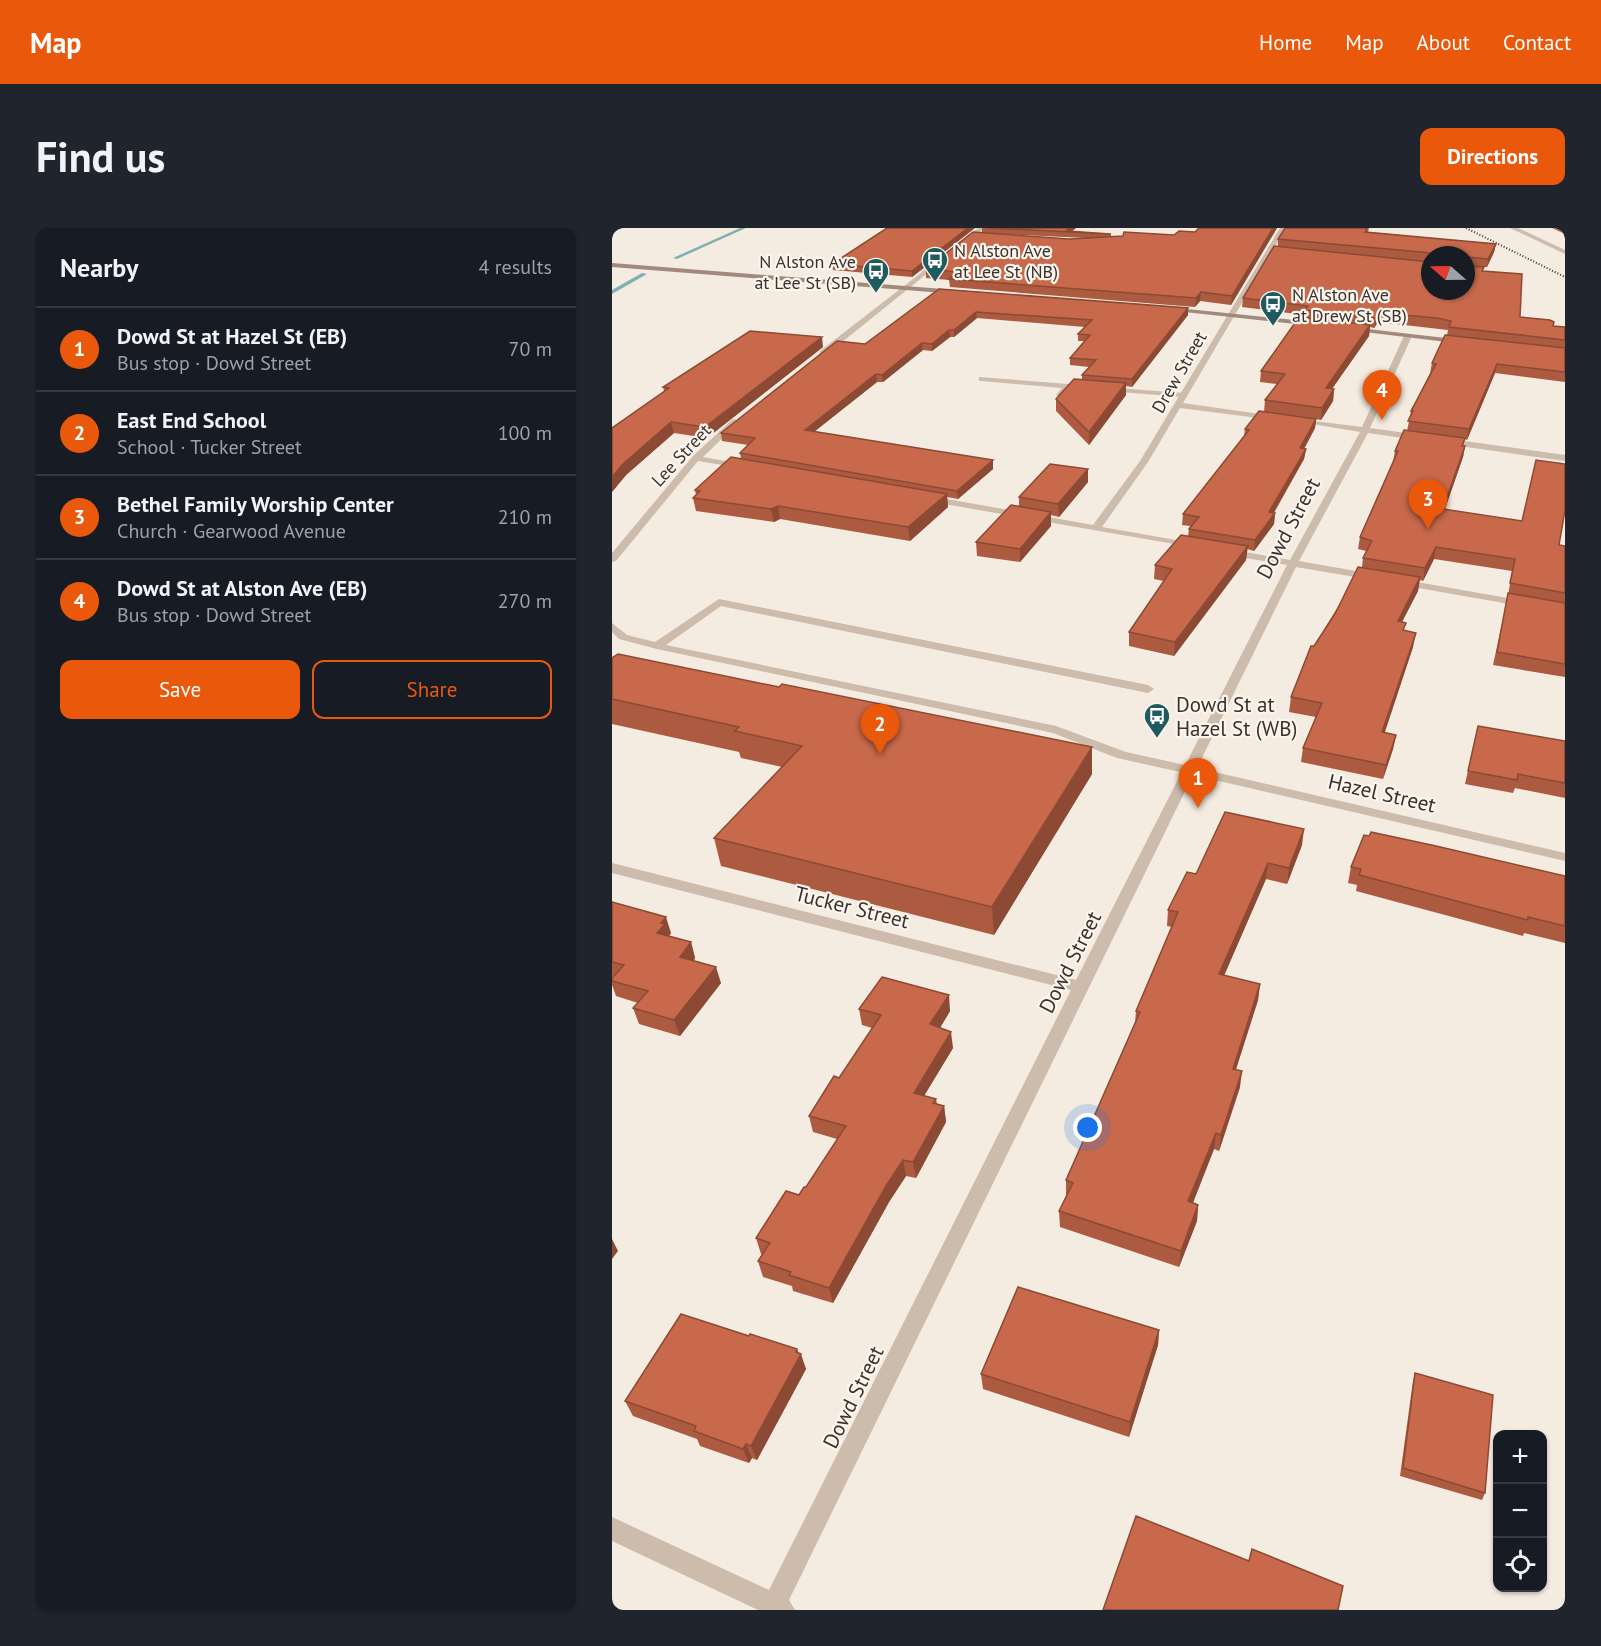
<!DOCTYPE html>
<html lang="en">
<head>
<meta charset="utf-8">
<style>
  :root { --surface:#171b24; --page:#20242c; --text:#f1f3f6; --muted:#9ea1a6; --line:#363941; --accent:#ea580c }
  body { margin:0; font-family:"PT Sans",sans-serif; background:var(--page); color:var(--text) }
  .controls { position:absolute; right:18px; bottom:18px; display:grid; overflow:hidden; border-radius:12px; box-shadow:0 2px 4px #0004 }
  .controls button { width:54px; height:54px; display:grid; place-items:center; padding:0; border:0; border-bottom:2px solid var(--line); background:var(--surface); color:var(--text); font:30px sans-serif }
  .compass { position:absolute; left:809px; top:18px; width:54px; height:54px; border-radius:50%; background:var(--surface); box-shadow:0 2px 4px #0004; rotate:290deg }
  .you { position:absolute; left:476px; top:900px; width:21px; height:21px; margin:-15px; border:4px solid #fff; border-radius:50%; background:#1a73e8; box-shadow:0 0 0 9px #1a73e833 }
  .badge { display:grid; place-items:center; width:39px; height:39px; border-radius:50%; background:var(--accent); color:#fff; font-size:20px; font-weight:700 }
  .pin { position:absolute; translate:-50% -50px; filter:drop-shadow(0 2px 3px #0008) }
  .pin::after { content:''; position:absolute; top:32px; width:21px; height:18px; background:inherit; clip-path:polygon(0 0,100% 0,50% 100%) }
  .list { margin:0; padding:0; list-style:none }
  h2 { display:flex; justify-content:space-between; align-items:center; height:78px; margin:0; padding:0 24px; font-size:26px }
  h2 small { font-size:20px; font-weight:400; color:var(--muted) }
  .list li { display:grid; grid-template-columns:39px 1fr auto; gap:18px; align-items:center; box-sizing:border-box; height:84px; padding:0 24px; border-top:2px solid var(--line) }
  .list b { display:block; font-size:22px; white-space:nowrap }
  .list p { margin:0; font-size:20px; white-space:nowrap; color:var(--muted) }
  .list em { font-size:20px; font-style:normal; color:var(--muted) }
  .actions { display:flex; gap:12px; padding:18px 24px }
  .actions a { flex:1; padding:14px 0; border:2px solid var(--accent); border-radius:12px; text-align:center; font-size:21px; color:var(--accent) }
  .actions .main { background:var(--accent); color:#fff }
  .icon { flex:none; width:33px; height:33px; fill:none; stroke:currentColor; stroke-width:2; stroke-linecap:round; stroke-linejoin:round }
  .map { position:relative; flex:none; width:953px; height:1382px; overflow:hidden; border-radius:12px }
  header { display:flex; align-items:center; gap:36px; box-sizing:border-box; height:84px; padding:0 30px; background:var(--accent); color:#fff }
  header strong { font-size:28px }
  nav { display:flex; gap:33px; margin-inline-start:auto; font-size:21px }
  .intro { display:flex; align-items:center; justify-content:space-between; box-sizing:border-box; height:144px; padding:0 36px }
  h1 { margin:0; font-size:42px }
  .button { padding:15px 27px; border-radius:12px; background:var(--accent); color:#fff; font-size:21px; font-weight:700 }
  main { display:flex; gap:36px; padding:0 36px }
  aside { flex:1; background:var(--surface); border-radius:12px; box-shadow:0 2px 4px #0004 }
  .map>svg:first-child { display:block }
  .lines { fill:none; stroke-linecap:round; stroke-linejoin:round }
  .stream { fill:#7fb0b2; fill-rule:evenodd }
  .lane { fill:#cdbbac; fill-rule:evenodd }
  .street { fill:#cdbbac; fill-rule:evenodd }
  .secondary { fill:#a18a7d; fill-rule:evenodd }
  .rail { stroke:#3b302b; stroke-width:2; stroke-dasharray:1 2; stroke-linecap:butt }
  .wall { fill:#ac5a40; fill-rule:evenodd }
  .shaded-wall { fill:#8c4a34 }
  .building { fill:#c8694b; stroke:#8c4a34; stroke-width:1.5 }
  .labels { text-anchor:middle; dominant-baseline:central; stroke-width:4.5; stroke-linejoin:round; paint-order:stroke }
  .far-poi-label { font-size:18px; fill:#3b302b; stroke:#fbf5ee; text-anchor:start }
  .far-street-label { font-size:18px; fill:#3b302b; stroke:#fbf5ee }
  .street-label { font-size:21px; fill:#3b302b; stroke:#fbf5ee }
  .poi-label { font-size:21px; fill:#3b302b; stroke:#fbf5ee; text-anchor:start }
</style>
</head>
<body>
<header>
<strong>Map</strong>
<nav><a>Home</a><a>Map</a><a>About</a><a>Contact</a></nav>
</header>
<div class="intro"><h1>Find us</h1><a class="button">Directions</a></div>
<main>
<aside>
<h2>Nearby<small>4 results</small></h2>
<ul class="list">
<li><span class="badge">1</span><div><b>Dowd St at Hazel St (EB)</b><p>Bus stop · Dowd Street</p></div><em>70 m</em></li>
<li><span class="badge">2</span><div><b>East End School</b><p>School · Tucker Street</p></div><em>100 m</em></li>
<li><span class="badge">3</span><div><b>Bethel Family Worship Center</b><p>Church · Gearwood Avenue</p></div><em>210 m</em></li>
<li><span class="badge">4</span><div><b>Dowd St at Alston Ave (EB)</b><p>Bus stop · Dowd Street</p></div><em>270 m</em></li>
</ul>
<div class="actions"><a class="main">Save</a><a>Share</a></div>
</aside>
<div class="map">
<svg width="953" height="1382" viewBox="0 0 953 1382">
  <rect width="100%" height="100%" fill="#f4ebe1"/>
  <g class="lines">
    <g class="stream">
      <polygon points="128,0 134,0 65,31 61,30"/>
      <polygon points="30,45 35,46 0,66 0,62"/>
    </g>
    <g class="lane">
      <polygon points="367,149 456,156 460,158 448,169 444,167 450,160 370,153 367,153"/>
      <polygon points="492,159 571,165 575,167 571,169 495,163 492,163"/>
      <polygon points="107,371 536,457 542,461 536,465 109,378 54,417 444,498 514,524 582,539 583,542 577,546 505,530 441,505 45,421 7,411 0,404 0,395 15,407 43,414"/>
    </g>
    <g class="street">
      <polygon points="366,0 373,0 350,18 346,18 346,16"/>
      <polygon points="668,0 674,0 571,175 662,188 666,190 662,192 568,180 536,234 490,299 581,315 586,318 585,320 315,273 315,269 318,268 481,297 528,233"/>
      <polygon points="898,0 906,0 953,22 953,26"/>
      <polygon points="327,31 332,32 214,127 208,127 208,123"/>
      <polygon points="796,106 800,108 758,200 953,227 953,233 756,205 687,333 761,346 766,349 761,352 684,339 585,540 953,625 953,633 581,547 177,1372 183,1382 146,1382 0,1313 0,1289 157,1362 459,762 0,645 0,635 464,752 675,337 616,327 611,324 616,321 678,332 748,204 682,193 686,191 750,199 792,108"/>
      <polygon points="121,191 128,193 91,229 135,237 135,241 86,233 4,333 0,334 0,325 81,228"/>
      <polygon points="788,351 953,380 953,386 784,356 783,354"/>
    </g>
    <g class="secondary">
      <polygon points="0,35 344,62 347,64 344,66 0,39"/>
      <polygon points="556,79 702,94 705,96 702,98 554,82"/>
      <polygon points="738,99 851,112 855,114 851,116 736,102"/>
    </g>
    <polyline class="rail" points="854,0 953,49"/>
  </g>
  <g class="wall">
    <polygon points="363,0 300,49 221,42 220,36"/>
    <path d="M 370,0 L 464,0 L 460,3 L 499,6 L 499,9 L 562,7 L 583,4 L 587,0 L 665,0 L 619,77 L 588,73 L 583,79 L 338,59 L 337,52 L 314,50 L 314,41 L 370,5 ZM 386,6 L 474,10 L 457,11 Z"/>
    <path d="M 673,0 L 757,0 L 756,4 L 884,16 L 882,24 L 875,39 L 872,39 L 871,43 L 908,89 L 941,98 L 953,99 L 953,154 L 883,145 L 855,212 L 853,211 L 851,218 L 853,218 L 851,229 L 833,281 L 947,317 L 953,318 L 953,449 L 881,437 L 896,368 L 900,343 L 822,331 L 811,353 L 808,352 L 806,363 L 790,394 L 792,403 L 801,419 L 772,505 L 784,507 L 781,521 L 771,551 L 689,534 L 691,520 L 704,489 L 677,484 L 679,469 L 702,418 L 750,339 L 751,330 L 754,323 L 746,321 L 748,309 L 781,234 L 783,223 L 795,203 L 799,183 L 818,145 L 820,135 L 835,107 L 836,102 L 766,94 L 762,100 L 758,99 L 757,108 L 720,161 L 722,161 L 721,173 L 709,192 L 704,191 L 703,200 L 692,221 L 694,221 L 692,231 L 662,285 L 663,285 L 662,296 L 642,323 L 635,321 L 634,332 L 562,428 L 517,418 L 517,404 L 552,353 L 542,351 L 543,337 L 576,308 L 577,301 L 578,298 L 570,297 L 571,286 L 632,208 L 633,201 L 652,184 L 653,172 L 665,156 L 648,154 L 649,143 L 692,89 L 692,87 L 630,79 L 631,70 L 666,18 L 666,11 ZM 818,27 L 854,27 L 818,63 Z"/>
    <polygon points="940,0 953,0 953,6"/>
    <polygon points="327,61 576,80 576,87 520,159 514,158 514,167 477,217 444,183 444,171 470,152 470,147 477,139 458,137 458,130 472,113 466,113 466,106 473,99 365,90 342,109 338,109 320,123 311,122 271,154 265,154 202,204 381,241 346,271 335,269 336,279 298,313 168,291 162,294 84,283 81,270 84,267 83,262 129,230 128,225 136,217 110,213 109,205 253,116"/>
    <polygon points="211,119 95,210 62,205 14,247 0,264 0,200 52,163 51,159"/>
    <polygon points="476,254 447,289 439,287 439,298 408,334 365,328 364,314 407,279 407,269"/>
    <polygon points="0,430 167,459 480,519 480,546 382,707 109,638 102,610 170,539 129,530 127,524 0,496"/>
    <polygon points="866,498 953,513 953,570 903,560 901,565 853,556"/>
    <polygon points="690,617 675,656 654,651 612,748 648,756 646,772 624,841 628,859 607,923 602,921 581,975 586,977 585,993 567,1039 448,999 447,983 454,968 454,952 523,795 524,783 560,699 555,698 556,682 584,646"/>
    <polygon points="739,639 953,648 953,715 912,705 911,708 744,663 745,657 736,655"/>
    <polygon points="0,674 59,705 57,708 79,714 83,730 82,733 109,755 68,808 27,796 21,780 26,775 4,768 0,757 0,750 1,749 0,748"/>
    <polygon points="247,781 338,783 328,800 341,820 312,868 324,871 325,876 332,878 334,894 304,950 294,948 277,974 221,1075 181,1063 180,1058 151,1049 146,1033 150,1026 149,1026 144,1010 194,959 225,911 201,904 197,888 227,850 260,800 250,797"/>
    <polygon points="547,1102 546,1117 517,1209 371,1161 369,1146"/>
    <polygon points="187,1125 194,1141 145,1232 140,1230 137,1235 88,1218 85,1211 21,1188 13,1173"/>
    <polygon points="803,1145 873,1265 870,1272 788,1248 801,1153"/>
  </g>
  <g class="shaded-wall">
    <polygon points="356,0 363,0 300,49 300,43"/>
    <polygon points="457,0 464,0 459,4 454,3"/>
    <polygon points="661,0 665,0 619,77 620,68"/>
    <polygon points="884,16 882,24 875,39 876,31"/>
    <polygon points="589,64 588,73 583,79 584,70"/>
    <polygon points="576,80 576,87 520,159 520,151"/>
    <polygon points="364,84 365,90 342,109 342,102"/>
    <polygon points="768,85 766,94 762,100 764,90"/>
    <polygon points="758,97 757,108 712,172 714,160"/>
    <polygon points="337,102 338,109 320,123 320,116"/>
    <polygon points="210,109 211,119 95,210 93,199"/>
    <polygon points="310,115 311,122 271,154 270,147"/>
    <polygon points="885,136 883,145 855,212 857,201"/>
    <polygon points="264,146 265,154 194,210 193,202"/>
    <polygon points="514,155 514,167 477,217 477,204"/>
    <polygon points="722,161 721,173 709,192 710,180"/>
    <polygon points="704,191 703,200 687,230 688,220"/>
    <polygon points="59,194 62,205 14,247 0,264 0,249 11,236"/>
    <polygon points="853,218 851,229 829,292 831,281"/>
    <polygon points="694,221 692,231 656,294 663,285 662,296 642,323 643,312 657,284"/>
    <polygon points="381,232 381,241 346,271 345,263"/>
    <polygon points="476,241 476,254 447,289 446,276"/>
    <polygon points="335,266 336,279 298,313 296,299"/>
    <polygon points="166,278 168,291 162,294 159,281"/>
    <polygon points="439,284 439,298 408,334 408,321"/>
    <polygon points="636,318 634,332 562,428 563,414"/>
    <polygon points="824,319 822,331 811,353 813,340"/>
    <polygon points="808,349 806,363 783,407 786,393"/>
    <polygon points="804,405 801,419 768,519 770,504"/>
    <polygon points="784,507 781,521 771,551 774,537"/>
    <polygon points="480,519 480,546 382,707 380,679"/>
    <polygon points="692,601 690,617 675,656 677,640"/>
    <polygon points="656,635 654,651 605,763 607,746"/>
    <polygon points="54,689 59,705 57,708 45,705 49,695"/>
    <polygon points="79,714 83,730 73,745 68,729"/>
    <polygon points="104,739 109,755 68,808 62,792"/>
    <polygon points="648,756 646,772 619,857 621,841"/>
    <polygon points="337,767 338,783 320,813 318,796"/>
    <polygon points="339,804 341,820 304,881 302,865"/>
    <polygon points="630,843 628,859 607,923 609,907"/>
    <polygon points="332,878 334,894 304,950 301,934"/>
    <polygon points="604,905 602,921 575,989 576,973"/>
    <polygon points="291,932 294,948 277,974 221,1075 217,1060 274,958"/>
    <polygon points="586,977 585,993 567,1039 569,1023"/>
    <polygon points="0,1011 6,1023 0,1031"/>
    <polygon points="547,1102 546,1117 517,1209 518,1194"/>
    <polygon points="185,1121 188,1128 189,1126 194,1141 145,1232 139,1218"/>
    <polygon points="134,1216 140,1230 137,1235 131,1221"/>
  </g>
  <g class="building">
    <polygon points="275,0 356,0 300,43 220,36"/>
    <polygon points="376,0 457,0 454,3 499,6"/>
    <polygon points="587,0 661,0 620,68 589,64 584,70 337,51 346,44 314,41 361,4 457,11 511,8 512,4 562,7 567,3 583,4"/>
    <polygon points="673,0 755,0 753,4 884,16 876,31 856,29 854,34 854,27 820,27 820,25 666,11"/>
    <polygon points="662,18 818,34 818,63 854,63 854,36 855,38 872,39 870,43 910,46 908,89 938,92 942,94 941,98 953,99 953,112 837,99 839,93 825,90 768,85 764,90 692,82 696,78 631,70"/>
    <polygon points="327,61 576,80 520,151 470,147 484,132 458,130 478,107 466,106 480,92 364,84 342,102 337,102 320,116 310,115 270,147 264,146 193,202 381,232 345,263 128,225 143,210 109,205 225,113 253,116"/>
    <polygon points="687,89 758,97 714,160 722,161 710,180 653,172 673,146 649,143"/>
    <polygon points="138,103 210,109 93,199 59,194 11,236 0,249 0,200 57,160 51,159"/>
    <polygon points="833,107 953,120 953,144 885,136 857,201 796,193 801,183 799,183 824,136 820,135"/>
    <polygon points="462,151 514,155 477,204 444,171"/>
    <polygon points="647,183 704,191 688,220 694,221 657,284 663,285 643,312 577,301 587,289 571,286 637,202 633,201"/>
    <polygon points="792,202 853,210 850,218 853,218 831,281 910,293 924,232 953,236 953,282 947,317 953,318 953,365 898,355 903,331 824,319 813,340 751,330 760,313 748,309 786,223 783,223"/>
    <polygon points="119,229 335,266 296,299 166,278 159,281 81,270 88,263 83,262"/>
    <polygon points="438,236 476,241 446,276 407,269"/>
    <polygon points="399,277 439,284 408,321 364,314"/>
    <polygon points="569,307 636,318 563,414 517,404 560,341 543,337"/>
    <polygon points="746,339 808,349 786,393 794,395 791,402 804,405 770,504 784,507 774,537 691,520 710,475 679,469 699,418 702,418 723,386"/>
    <polygon points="896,365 953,375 953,436 885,424"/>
    <polygon points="6,426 167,459 170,456 480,519 380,679 102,610 190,518 123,503 127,499 0,471 0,430"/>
    <polygon points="866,498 953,513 953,555 906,546 905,552 856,543"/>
    <polygon points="613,584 692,601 677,640 656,635 607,746 648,756 621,841 630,843 609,907 604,905 576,973 586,977 569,1023 447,983 461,955 454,952 528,784 524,783 566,684 556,682 575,644 584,646"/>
    <polygon points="759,604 824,618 953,648 953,698 916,689 916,692 747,647 749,641 739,639 752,607 757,608"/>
    <polygon points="0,674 54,689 49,695 53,696 45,705 79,714 68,729 104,739 62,792 21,780 36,763 0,753 0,750 12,737 0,734"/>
    <polygon points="270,749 337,767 318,796 339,804 302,865 324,871 321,875 332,878 301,934 291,932 274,958 217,1060 177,1047 179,1044 146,1033 158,1015 144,1010 174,963 187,967 192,959 194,959 234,898 197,888 222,848 227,850 269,787 247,781"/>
    <polygon points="406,1059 547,1102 518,1194 369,1146"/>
    <polygon points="69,1086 137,1108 138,1106 185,1121 184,1124 189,1126 139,1218 134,1216 131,1221 82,1203 84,1198 13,1173"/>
    <polygon points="803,1145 881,1167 873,1265 791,1240"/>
    <polygon points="524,1288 637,1333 640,1321 731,1358 726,1382 491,1382"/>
  </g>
  <defs>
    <g id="bus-pin" transform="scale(1.35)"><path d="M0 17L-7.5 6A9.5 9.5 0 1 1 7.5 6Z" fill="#1f5a5e" stroke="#fbf5ee"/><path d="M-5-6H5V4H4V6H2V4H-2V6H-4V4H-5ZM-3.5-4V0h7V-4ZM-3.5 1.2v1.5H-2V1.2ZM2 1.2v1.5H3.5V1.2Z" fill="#fff"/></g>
  </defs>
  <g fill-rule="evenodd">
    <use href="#bus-pin" x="323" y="32"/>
    <use href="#bus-pin" x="264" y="43"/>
    <use href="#bus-pin" x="661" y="76"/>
    <use href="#bus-pin" x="545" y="488"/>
  </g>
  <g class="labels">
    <g class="far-poi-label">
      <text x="342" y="22">N Alston Ave<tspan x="342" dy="21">at Lee St (NB)</tspan></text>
      <text x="244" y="33" text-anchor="end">N Alston Ave<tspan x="244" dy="21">at Lee St (SB)</tspan></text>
      <text x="680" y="66">N Alston Ave<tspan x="680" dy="21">at Drew St (SB)</tspan></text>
    </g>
    <g class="far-street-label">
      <text transform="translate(567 144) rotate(-60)">Drew Street</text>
      <text transform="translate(69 227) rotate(-47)">Lee Street</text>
    </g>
    <g class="street-label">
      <text transform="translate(676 300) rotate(-62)">Dowd Street</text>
      <text transform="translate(770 565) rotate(13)">Hazel Street</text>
      <text transform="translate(240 679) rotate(14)">Tucker Street</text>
      <text transform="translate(458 734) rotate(-63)">Dowd Street</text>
      <text transform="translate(241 1169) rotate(-64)">Dowd Street</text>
    </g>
    <g class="poi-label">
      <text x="564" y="476">Dowd St at<tspan x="564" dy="24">Hazel St (WB)</tspan></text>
    </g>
  </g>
</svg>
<div class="controls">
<button>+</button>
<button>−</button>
<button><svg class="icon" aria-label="locate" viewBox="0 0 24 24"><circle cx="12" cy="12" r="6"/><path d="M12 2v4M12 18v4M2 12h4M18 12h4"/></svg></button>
</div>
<svg class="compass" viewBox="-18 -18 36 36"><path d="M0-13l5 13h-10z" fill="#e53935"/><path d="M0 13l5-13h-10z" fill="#9ea1a6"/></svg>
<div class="you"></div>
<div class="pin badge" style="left:586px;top:580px">1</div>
<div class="pin badge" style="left:268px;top:526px">2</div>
<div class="pin badge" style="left:816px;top:301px">3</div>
<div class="pin badge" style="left:770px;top:192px">4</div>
</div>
</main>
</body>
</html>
